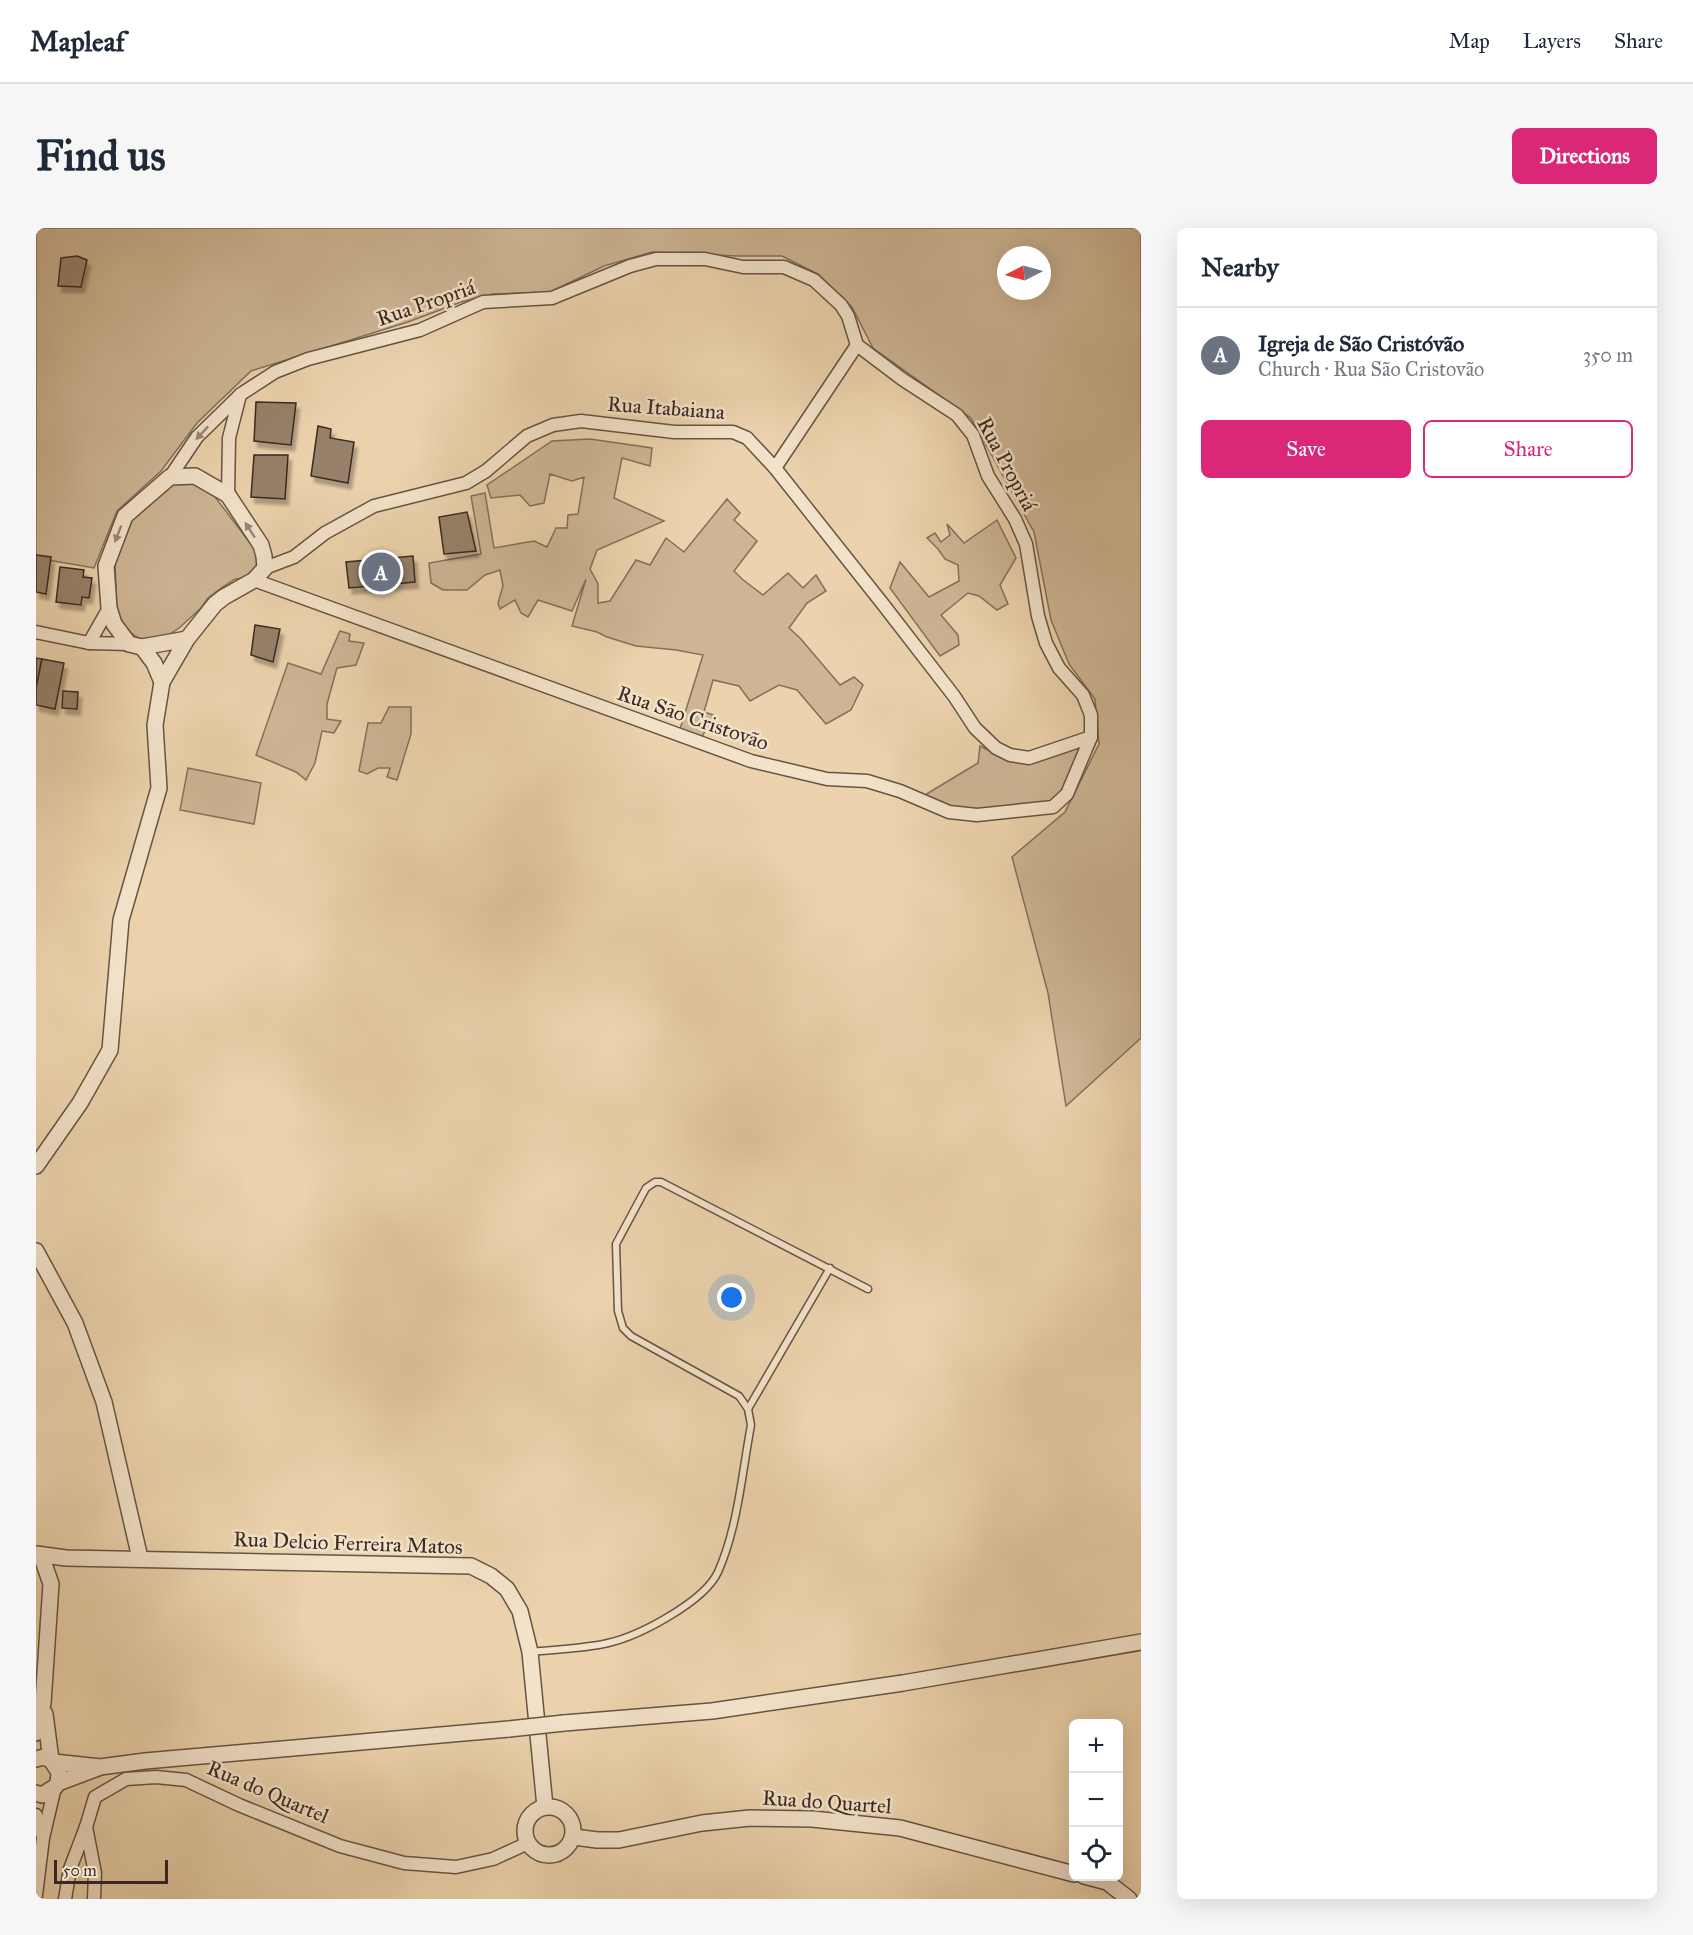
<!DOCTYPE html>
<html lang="en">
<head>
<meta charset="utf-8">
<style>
  :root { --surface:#fff; --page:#f6f6f7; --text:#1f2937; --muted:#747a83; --line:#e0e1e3; --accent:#db2777 }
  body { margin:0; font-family:"IM FELL Great Primer",serif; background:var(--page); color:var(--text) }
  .controls { position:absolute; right:18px; bottom:18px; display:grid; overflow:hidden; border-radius:9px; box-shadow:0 6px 24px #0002 }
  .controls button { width:54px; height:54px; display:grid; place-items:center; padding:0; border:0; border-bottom:2px solid var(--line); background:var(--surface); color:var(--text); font:30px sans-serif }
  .compass { position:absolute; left:961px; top:18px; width:54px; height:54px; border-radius:50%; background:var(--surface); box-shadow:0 6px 24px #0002; rotate:264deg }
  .scale { position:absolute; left:18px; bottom:15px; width:114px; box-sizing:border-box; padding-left:6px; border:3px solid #3a2921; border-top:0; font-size:16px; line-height:21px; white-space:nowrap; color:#3a2921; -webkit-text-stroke:4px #f3e2ca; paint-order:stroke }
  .you { position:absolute; left:696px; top:1070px; width:21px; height:21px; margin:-15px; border:4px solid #fff; border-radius:50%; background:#1a73e8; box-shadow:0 0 0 9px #1a73e833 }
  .badge { display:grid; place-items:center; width:39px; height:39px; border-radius:50%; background:var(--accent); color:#fff; font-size:20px; font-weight:700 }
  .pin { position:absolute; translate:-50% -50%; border:3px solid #fff; box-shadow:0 2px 6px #0006 }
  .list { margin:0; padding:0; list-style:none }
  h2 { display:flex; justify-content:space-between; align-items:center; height:78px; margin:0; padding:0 24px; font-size:26px }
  h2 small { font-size:20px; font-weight:400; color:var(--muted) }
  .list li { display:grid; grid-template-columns:39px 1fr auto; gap:18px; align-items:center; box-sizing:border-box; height:96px; padding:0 24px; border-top:2px solid var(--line) }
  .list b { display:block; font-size:22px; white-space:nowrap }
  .list p { margin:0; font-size:20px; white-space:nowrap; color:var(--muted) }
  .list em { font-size:20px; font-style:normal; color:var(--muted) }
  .actions { display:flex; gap:12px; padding:18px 24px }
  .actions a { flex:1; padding:14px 0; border:2px solid var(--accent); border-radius:9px; text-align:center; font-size:21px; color:var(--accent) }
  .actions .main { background:var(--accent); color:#fff }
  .icon { flex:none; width:33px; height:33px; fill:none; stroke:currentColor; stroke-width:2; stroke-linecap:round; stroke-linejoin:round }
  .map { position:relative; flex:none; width:1105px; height:1671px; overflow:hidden; border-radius:9px }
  header { display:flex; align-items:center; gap:36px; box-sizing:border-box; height:84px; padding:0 30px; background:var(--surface); border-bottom:2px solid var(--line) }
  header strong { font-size:28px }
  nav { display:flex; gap:33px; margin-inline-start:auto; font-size:21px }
  .intro { display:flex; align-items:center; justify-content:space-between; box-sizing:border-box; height:144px; padding:0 36px }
  h1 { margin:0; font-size:42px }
  .button { padding:15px 27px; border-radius:9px; background:var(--accent); color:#fff; font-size:21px; font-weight:700 }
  main { display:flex; gap:36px; padding:0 36px }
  aside { flex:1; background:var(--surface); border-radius:9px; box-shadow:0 6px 24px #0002 }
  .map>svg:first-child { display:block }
  .green { fill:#ceb695; stroke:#84705b; stroke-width:1.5; fill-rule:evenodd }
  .building { fill:#97816a; stroke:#3a2921; stroke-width:1.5; filter:url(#shadow) }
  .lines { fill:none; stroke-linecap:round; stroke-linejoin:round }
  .service-casing { stroke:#665444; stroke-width:9 }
  .minor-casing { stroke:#665444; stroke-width:15 }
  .tertiary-casing { stroke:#665444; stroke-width:18 }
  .service { stroke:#f3e2ca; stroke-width:6 }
  .minor { stroke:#f3e2ca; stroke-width:12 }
  .tertiary { stroke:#f3e2ca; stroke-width:15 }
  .tertiary-bridge-casing { stroke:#665444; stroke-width:18; stroke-linecap:butt }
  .tertiary-bridge { stroke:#f3e2ca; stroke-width:15 }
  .oneway { fill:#968676 }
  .labels { text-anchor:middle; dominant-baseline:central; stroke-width:5; stroke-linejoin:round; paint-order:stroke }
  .street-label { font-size:21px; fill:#3a2921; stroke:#f3e2ca }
</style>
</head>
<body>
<header>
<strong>Mapleaf</strong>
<nav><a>Map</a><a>Layers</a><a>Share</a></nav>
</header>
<div class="intro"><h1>Find us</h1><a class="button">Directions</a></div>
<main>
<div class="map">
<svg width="1105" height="1671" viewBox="0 0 1105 1671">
  <defs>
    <filter id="shadow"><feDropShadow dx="3.5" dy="6" stdDeviation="1.5" flood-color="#0004"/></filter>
  </defs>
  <rect width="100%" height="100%" fill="#ecd3ad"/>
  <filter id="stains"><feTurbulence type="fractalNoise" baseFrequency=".00333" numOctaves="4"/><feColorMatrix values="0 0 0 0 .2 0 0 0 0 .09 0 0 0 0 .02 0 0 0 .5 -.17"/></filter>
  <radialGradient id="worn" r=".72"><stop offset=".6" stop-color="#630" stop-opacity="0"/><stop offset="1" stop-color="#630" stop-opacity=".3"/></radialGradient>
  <g class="green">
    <path d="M 0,0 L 1105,0 L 1105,810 L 1030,878 L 1012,765 L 976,629 L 1029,584 L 1063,516 L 1059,471 L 1033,436 L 1015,392 L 998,304 L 935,190 L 837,120 L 816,79 L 782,46 L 746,28 L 701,28 L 616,24 L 568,38 L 514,64 L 456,66 L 425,74 L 372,94 L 215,143 L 161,195 L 125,243 L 81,283 L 58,340 L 0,330 ZM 970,27 L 1006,27 L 1006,63 L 970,63 Z"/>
    <polygon points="554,211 616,220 614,238 586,230 578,270 628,293 561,322 554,341 562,356 562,375 574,373 600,332 614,337 630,310 648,324 691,271 704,285 698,292 721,313 698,343 706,351 727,367 752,345 767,360 780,347 790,363 771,375 753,400 764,410 804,457 818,449 827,457 815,482 790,496 761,462 743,457 714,473 703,458 677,452 668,484 677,487 666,509 644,501 667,427 640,422 600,418 571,409 561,404 536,398 550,351 536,383 502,372 492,389 485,385 479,372 464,381 462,375 467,358 464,342 449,347 431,362 407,362 395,355 393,335 445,326 435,268 449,265 458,320 498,313 511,319 520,300 531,300 532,287 542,286 548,249 536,253 514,246 508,275 494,278 484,267 455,270 451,257 516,213"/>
    <polygon points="155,255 176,265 221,324 222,338 216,349 199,351 185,360 172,370 164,381 143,400 124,413 105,412 91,402 81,387 79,334 91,293 131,257"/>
    <polygon points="961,292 980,330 964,357 972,376 961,382 943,368 932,365 905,387 922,407 923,417 904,428 854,360 864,334 893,369 923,353 922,337 909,331 902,321 891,310 899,305 905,314 914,307 911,296 928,315"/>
    <polygon points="304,403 314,406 313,413 328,415 320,437 301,440 291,476 291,491 305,493 298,505 286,503 279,535 270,552 260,544 220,527 252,435 285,446"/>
    <polygon points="353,479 375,479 375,506 361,552 351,549 354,540 342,540 331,546 323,543 332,495 345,495"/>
    <polygon points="944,518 968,530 1047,518 1027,562 1012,575 941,581 913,578 889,567 942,535"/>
    <polygon points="152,540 225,555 218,596 144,582"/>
  </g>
  <g class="building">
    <polygon points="41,28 51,32 45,59 22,58 25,30"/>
    <polygon points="220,174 260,175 255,217 218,213"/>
    <polygon points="282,198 295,201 294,210 318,214 312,255 275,248"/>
    <polygon points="218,227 252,227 249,271 215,269"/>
    <polygon points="431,284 440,323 408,326 403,289"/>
    <polygon points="0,327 15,329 10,366 0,364"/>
    <polygon points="377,328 379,354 313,360 310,334"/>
    <polygon points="24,339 48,342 47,349 56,350 53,370 46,369 45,377 20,374"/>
    <polygon points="219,397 244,401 237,434 215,427"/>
    <polygon points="0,430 6,431 0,460"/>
    <polygon points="6,431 28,435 19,481 0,477 0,460"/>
    <polygon points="27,463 42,464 41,481 26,480"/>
  </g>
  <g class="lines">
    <g class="service-casing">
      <g id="service">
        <polyline points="712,1181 794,1040"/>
        <path d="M 494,1424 C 520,1421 547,1421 572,1415 C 603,1408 668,1374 682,1344 C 702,1299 706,1245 715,1197 L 712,1181 L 703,1168 L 595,1108 L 587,1100 L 582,1083 L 580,1016 L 610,960 L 619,954 L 625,954 L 832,1061"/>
      </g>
    </g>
    <g class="minor-casing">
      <g id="minor">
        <polyline points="739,240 821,117"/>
        <polyline points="134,249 161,209 205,166 239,144 272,131 384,102 447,74 516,70 594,38 620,31 669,31 707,39 748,39 778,52 805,77 812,88 821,117 866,151 921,187 937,207 952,248 979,291 990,316 1002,388 1010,415 1023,440 1047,467 1055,487 1055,509 1031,566 1017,579 941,587 913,584 864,563 831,553 791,551 715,533 218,352"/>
        <polyline points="192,267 193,210 204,167"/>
        <polyline points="229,340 258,329 289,305 338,278 430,255 450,243 491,208 517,197 545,193 638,204 697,204 711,210 739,240 846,375 918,468 939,500 960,520 974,527 993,530 1055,509"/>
        <polyline points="0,404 53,415 93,416"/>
        <polyline points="53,415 73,380"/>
        <polyline points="0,1587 7,1609"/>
        <polyline points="0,1667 7,1610 19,1559"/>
        <polyline points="29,1671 34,1641 50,1599"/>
        <polyline points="58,1671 59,1645 50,1599 59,1569 90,1551 120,1549 150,1552 203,1577 304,1618 368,1635 420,1639 457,1631 492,1615"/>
      </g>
    </g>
    <g class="tertiary-casing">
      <g id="tertiary">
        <polyline points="106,419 118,435 126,454"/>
        <polyline points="0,938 44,875 74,822 85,692 123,560 119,497 126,454 151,411 179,376 188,369 218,352 229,340 228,328 225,317 192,267 159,248 134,249 89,288 70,338 73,380 78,396 93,416 106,419 151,411"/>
        <polyline points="0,1023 39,1095 68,1174 104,1330"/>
        <polyline points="0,1326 30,1330 435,1338 455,1348 471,1361 484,1383 494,1424 509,1579"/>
        <polyline points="528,1495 676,1483 867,1455 1105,1414"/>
        <polyline points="0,1505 7,1475 15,1356 5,1327"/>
        <polyline points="0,1531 8,1529 15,1532"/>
        <polyline points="18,1534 64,1539 109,1533 473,1501"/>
        <polyline points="22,1555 62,1540"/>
        <polyline points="0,1565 6,1567 19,1559 22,1555 23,1544 15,1532 9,1486"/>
        <circle cx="513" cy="1603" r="24"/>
        <polyline points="538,1609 561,1612 583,1612 666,1595 714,1590 776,1591 864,1600 1038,1646"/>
        <polyline points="1048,1648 1071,1654 1093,1671"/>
      </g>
    </g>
    <use href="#service" class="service"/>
    <use href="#minor" class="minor"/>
    <use href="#tertiary" class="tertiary"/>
    <g class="tertiary-bridge-casing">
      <polyline id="tertiary-bridge" points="473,1501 528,1495"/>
    </g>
    <use href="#tertiary-bridge" class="tertiary-bridge"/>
  </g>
  <defs><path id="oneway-solid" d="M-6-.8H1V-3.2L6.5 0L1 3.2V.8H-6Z" transform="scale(1.5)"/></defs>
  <g class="oneway">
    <use href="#oneway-solid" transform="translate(166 205) rotate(133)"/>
    <use href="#oneway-solid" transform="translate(214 302) rotate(-123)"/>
    <use href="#oneway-solid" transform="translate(82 306) rotate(111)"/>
  </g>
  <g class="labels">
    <g class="street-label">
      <text transform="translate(390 75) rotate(-19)">Rua Propriá</text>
      <text transform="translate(630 180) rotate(4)">Rua Itabaiana</text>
      <text transform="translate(971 236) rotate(62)">Rua Propriá</text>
      <text transform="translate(657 490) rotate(19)">Rua São Cristovão</text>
      <text transform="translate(312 1315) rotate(2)">Rua Delcio Ferreira Matos</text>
      <text transform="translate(232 1564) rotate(23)">Rua do Quartel</text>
      <text transform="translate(791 1574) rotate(4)">Rua do Quartel</text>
    </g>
  </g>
  <rect width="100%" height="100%" filter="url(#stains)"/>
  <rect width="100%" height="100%" fill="url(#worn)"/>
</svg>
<div class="controls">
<button>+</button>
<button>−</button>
<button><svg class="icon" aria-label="locate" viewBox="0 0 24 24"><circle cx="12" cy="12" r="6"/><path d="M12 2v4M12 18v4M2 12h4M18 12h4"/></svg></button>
</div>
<svg class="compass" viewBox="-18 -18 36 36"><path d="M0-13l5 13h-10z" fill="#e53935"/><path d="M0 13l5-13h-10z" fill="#747a83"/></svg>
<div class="scale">50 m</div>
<div class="you"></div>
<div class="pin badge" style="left:345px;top:344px;background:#6b7280">A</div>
</div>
<aside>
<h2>Nearby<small></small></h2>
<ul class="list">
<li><span class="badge" style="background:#6b7280">A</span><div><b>Igreja de São Cristóvão</b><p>Church · Rua São Cristovão</p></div><em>350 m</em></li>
</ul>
<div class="actions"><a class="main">Save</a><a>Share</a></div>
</aside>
</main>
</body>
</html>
